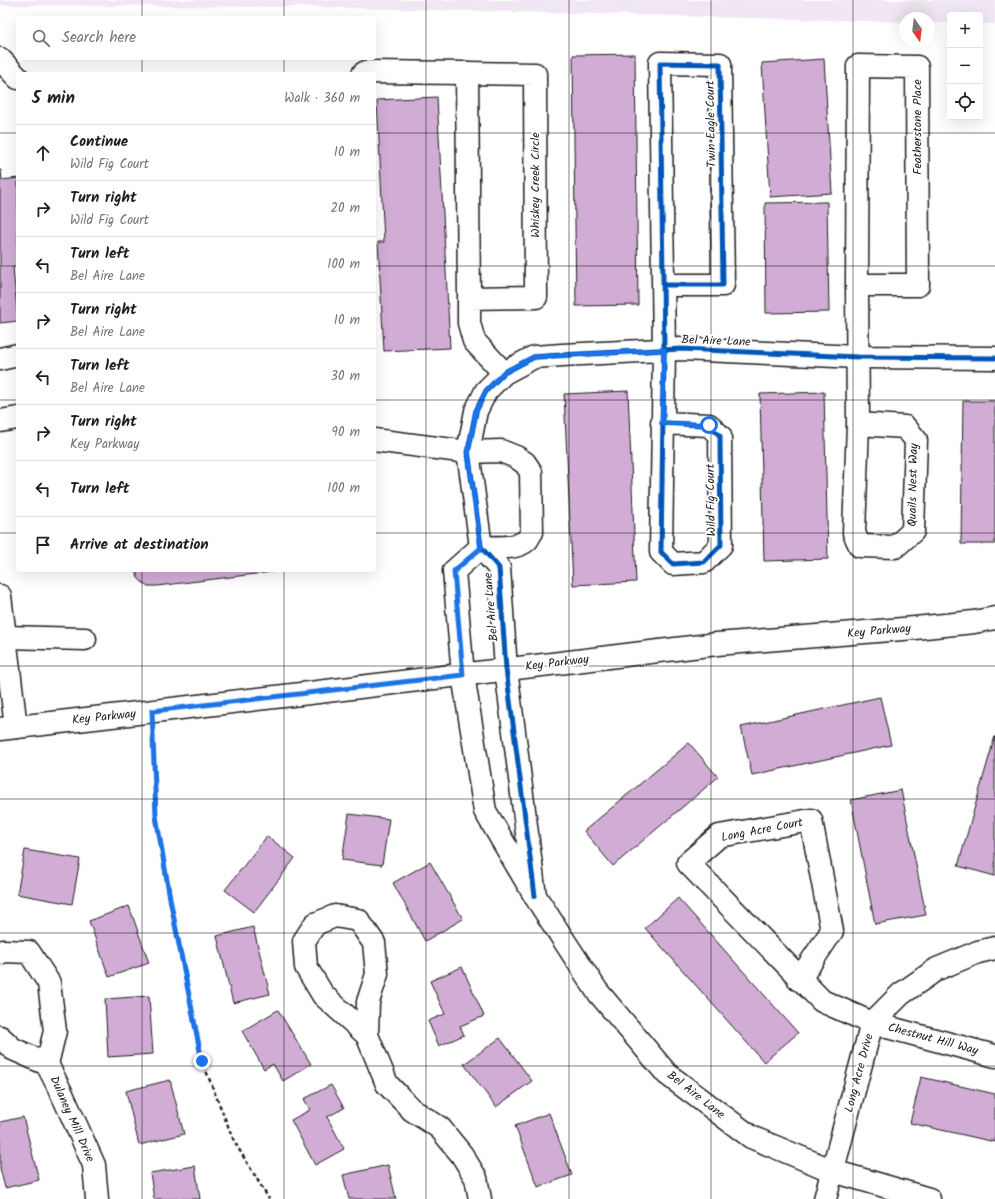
<!DOCTYPE html>
<html lang="en">
<head>
<meta charset="utf-8">
<style>
  :root { --surface:#fff; --page:#f6f6f6; --text:#202124; --muted:#757577; --line:#e0e0e0 }
  body { margin:0; font-family:Kalam,sans-serif; background:var(--page); color:var(--text) }
  .controls { position:absolute; right:12px; top:12px; display:grid; overflow:hidden; border-radius:4px; box-shadow:0 4px 16px #0002 }
  .controls button { width:36px; height:36px; display:grid; place-items:center; padding:0; border:0; border-bottom:1px solid var(--line); background:var(--surface); color:var(--text); font:20px sans-serif }
  .compass { position:absolute; left:899px; top:12px; width:36px; height:36px; border-radius:50%; background:var(--surface); box-shadow:0 4px 16px #0002; rotate:166deg }
  .stop { position:absolute; width:12px; height:12px; margin:-9px; border:3px solid #1a73e8; border-radius:50%; background:#fff }
  .stop.end { background:#1a73e8; border-color:#fff; box-shadow:0 1px 4px #0008 }
  .list { margin:0; padding:0; list-style:none }
  h2 { display:flex; justify-content:space-between; align-items:center; height:52px; margin:0; padding:0 16px; font-size:17px }
  h2 small { font-size:13px; font-weight:400; color:var(--muted) }
  .list li { display:grid; grid-template-columns:26px 1fr auto; gap:12px; align-items:center; box-sizing:border-box; height:56px; padding:0 16px; border-top:1px solid var(--line) }
  .list b { display:block; font-size:15px; white-space:nowrap }
  .list p { margin:0; font-size:13px; white-space:nowrap; color:var(--muted) }
  .list em { font-size:13px; font-style:normal; color:var(--muted) }
  .icon { flex:none; width:22px; height:22px; fill:none; stroke:currentColor; stroke-width:2; stroke-linecap:round; stroke-linejoin:round }
  .map { position:relative; flex:none; width:995px; height:1199px; overflow:hidden }
  .search { position:absolute; background:var(--surface); box-shadow:0 4px 16px #0002; left:16px; top:16px; width:360px; height:44px; display:flex; align-items:center; gap:10px; box-sizing:border-box; padding:0 14px; border-radius:4px; color:var(--muted); font-size:15px }
  .panel { position:absolute; background:var(--surface); box-shadow:0 4px 16px #0002; left:16px; top:72px; width:360px; height:500px; border-radius:4px }
  .map>svg:first-child { display:block }
  .built { fill:#f1e6f3 }
  .building { fill:#d1add6; stroke:#1c1c1c }
  .lines { fill:none; stroke-linecap:round; stroke-linejoin:round }
  .minor-casing { stroke:#1c1c1c; stroke-width:25 }
  .path { stroke:#1c1c1c; stroke-width:2.5; stroke-dasharray:4 3; stroke-linecap:butt }
  .minor { stroke:#fff; stroke-width:22 }
  .cycleway-casing { stroke:#fff; stroke-width:8 }
  .cycleway { stroke:#0057b8; stroke-width:5 }
  .route { stroke:#1a73e8; stroke-width:5 }
  .grid { fill:none; stroke:#1c1c1c; stroke-width:1; stroke-opacity:0.55 }
  .labels { text-anchor:middle; dominant-baseline:central; stroke-width:4; stroke-linejoin:round; paint-order:stroke }
  .street-label { font-size:12px; fill:#1c1c1c; stroke:#fff }
</style>
</head>
<body>
<div class="map">
<svg width="995" height="1199" viewBox="0 0 995 1199">
  <rect width="100%" height="100%" fill="#fff"/>
  <filter id="ink" filterUnits="userSpaceOnUse"><feTurbulence type="fractalNoise" baseFrequency=".025" numOctaves="2"/><feDisplacementMap in="SourceGraphic" scale="8" xChannelSelector="R" yChannelSelector="G"/><feConvolveMatrix kernelMatrix="1 2 1 2 8 2 1 2 1" color-interpolation-filters="sRGB"/></filter>
  <g filter="url(#ink)">
    <polygon class="built" points="0,0 995,0 995,24 980,24 980,15 950,15 950,23 929,23 929,18 905,18 905,22 315,7 0,5"/>
    <g class="building">
      <polygon points="635,54 638,305 576,306 573,55"/>
      <polygon points="824,59 832,193 770,197 762,63"/>
      <polygon points="437,97 450,348 384,351 378,242 384,242 377,100"/>
      <polygon points="0,170 1,170 2,180 18,178 18,267 13,267 18,321 0,323"/>
      <polygon points="827,202 829,312 766,313 765,203"/>
      <polygon points="628,391 636,582 573,585 564,394"/>
      <polygon points="824,392 828,559 764,561 760,394"/>
      <polygon points="963,401 995,401 995,544 961,544"/>
      <polygon points="136,570 288,570 157,586 148,586 142,582 138,578"/>
      <polygon points="880,697 891,745 752,775 741,727"/>
      <polygon points="995,736 995,876 958,866"/>
      <polygon points="689,743 718,777 613,866 584,831"/>
      <polygon points="901,790 926,915 875,924 851,800"/>
      <polygon points="349,814 389,819 382,865 342,860"/>
      <polygon points="267,836 295,858 254,912 225,890"/>
      <polygon points="25,850 80,859 72,904 17,894"/>
      <polygon points="430,862 463,919 425,941 393,883"/>
      <polygon points="678,898 798,1033 764,1062 645,928"/>
      <polygon points="129,906 149,963 109,977 89,921"/>
      <polygon points="253,927 270,994 233,1003 217,936"/>
      <polygon points="462,967 484,1016 460,1026 464,1035 439,1046 428,1021 445,1014 430,981"/>
      <polygon points="149,996 153,1054 108,1057 105,999"/>
      <polygon points="278,1010 311,1064 283,1081 273,1064 264,1069 242,1031"/>
      <polygon points="500,1038 532,1081 496,1107 464,1064"/>
      <polygon points="921,1077 995,1094 995,1142 910,1123"/>
      <polygon points="170,1080 184,1134 139,1145 126,1091"/>
      <polygon points="331,1085 344,1108 327,1117 344,1149 315,1165 291,1120 310,1110 304,1099"/>
      <polygon points="549,1113 572,1175 538,1187 515,1126"/>
      <polygon points="23,1117 39,1180 5,1188 0,1168 0,1122"/>
      <polygon points="388,1165 396,1199 349,1199 343,1175"/>
      <polygon points="195,1166 200,1199 154,1199 150,1173"/>
    </g>
    <g class="lines">
      <g class="minor-casing">
        <g id="minor">
          <polyline points="0,59 18,78"/>
          <polyline points="363,74 366,72 467,73"/>
          <polyline points="857,285 858,66 917,67 918,285 857,285 858,424 854,533 860,546 895,547 913,531 916,440 905,427 858,424"/>
          <polyline points="469,298 536,297 535,74 467,73 469,298 469,323 474,341 504,373"/>
          <polyline points="0,359 18,355"/>
          <polyline points="0,421 18,418"/>
          <polyline points="662,423 709,425 720,436 721,545 704,562 673,564 661,552 664,350 660,63 720,64 723,285 664,285"/>
          <path d="M 374,440 L 468,452 L 501,451 L 516,457 L 525,463 L 531,472 L 532,532 C 530,534 529,538 527,540 C 516,550 495,547 481,547"/>
          <polyline points="481,547 454,571 463,675 485,811 535,896 597,991 667,1074 751,1137 833,1171 929,1199"/>
          <polyline points="0,596 16,727"/>
          <polyline points="5,637 85,639"/>
          <polyline points="0,729 318,692 717,644 915,628 974,622 995,618"/>
          <polyline points="535,896 506,669 499,568 481,547 468,452 476,411 486,391 504,373 534,357 562,355 681,349 858,357 995,358"/>
          <polyline points="0,953 3,951 29,952 49,983 55,1031 47,1064"/>
          <polyline points="799,980 832,931 811,820 719,836 688,863 822,1001 872,1023 995,1056"/>
          <polyline points="367,1035 368,1002 377,974 374,943 358,920 335,916 315,924 304,941 306,967 323,995 367,1035 387,1084 412,1110 440,1128 462,1155 476,1178 480,1199"/>
          <polyline points="0,1037 13,1049 47,1064 63,1096 94,1165 97,1199"/>
          <polyline points="825,1199 872,1023 901,994 937,969 978,952 995,948"/>
        </g>
      </g>
      <polyline class="path" points="153,734 156,816 171,904 202,1061 234,1141 269,1199"/>
      <use href="#minor" class="minor"/>
      <g class="cycleway-casing">
        <g id="cycleway">
          <polyline points="662,423 709,425 720,436 721,545 704,562 673,564 661,552 664,350 660,63 720,64 723,285 664,285"/>
          <polyline points="535,896 506,669 499,568 481,547 468,452 476,411 486,391 504,373 534,357 562,355 681,349 858,357 995,358"/>
        </g>
      </g>
      <use href="#cycleway" class="cycleway"/>
    </g>
  </g>
  <g class="lines" filter="url(#ink)">
    <polyline class="route" points="202,1061 171,904 156,816 152,711 463,675 454,571 481,548 468,452 476,411 486,391 504,372 534,357 664,350 662,423 709,425"/>
  </g>
  <path class="grid" d="M 142,0 L 142,18M 284,0 L 284,18M 426,0 L 426,1199M 569,0 L 569,1199M 711,0 L 711,1199M 853,0 L 853,1199M 142,58 L 142,74M 284,58 L 284,74M 0,133 L 18,133M 374,133 L 995,133M 0,266 L 18,266M 374,266 L 995,266M 0,400 L 18,400M 374,400 L 995,400M 0,533 L 18,533M 374,533 L 995,533M 142,570 L 142,1199M 284,570 L 284,1199M 0,666 L 995,666M 0,799 L 995,799M 0,933 L 995,933M 0,1066 L 995,1066"/>
  <g class="labels">
    <g class="street-label">
      <text transform="translate(711 124) rotate(-91)">Twin Eagle Court</text>
      <text transform="translate(917 127) rotate(-90)">Featherstone Place</text>
      <text transform="translate(535 185) rotate(-90)">Whiskey Creek Circle</text>
      <text transform="translate(716 341) rotate(2)">Bel Aire Lane</text>
      <text transform="translate(913 485) rotate(-89)">Quails Nest Way</text>
      <text transform="translate(711 500) rotate(-91)">Wild Fig Court</text>
      <text transform="translate(491 607) rotate(-95)">Bel Aire Lane</text>
      <text transform="translate(879 631) rotate(-5)">Key Parkway</text>
      <text transform="translate(557 663) rotate(-7)">Key Parkway</text>
      <text transform="translate(104 717) rotate(-6)">Key Parkway</text>
      <text transform="translate(762 830) rotate(-11)">Long Acre Court</text>
      <text transform="translate(933 1039) rotate(15)">Chestnut Hill Way</text>
      <text transform="translate(859 1073) rotate(-75)">Long Acre Drive</text>
      <text transform="translate(696 1095) rotate(38)">Bel Aire Lane</text>
      <text transform="translate(72 1119) rotate(66)">Dulaney Mill Drive</text>
    </g>
  </g>
</svg>
<div class="controls">
<button>+</button>
<button>−</button>
<button><svg class="icon" aria-label="locate" viewBox="0 0 24 24"><circle cx="12" cy="12" r="6"/><path d="M12 2v4M12 18v4M2 12h4M18 12h4"/></svg></button>
</div>
<svg class="compass" viewBox="-18 -18 36 36"><path d="M0-13l5 13h-10z" fill="#e53935"/><path d="M0 13l5-13h-10z" fill="#757577"/></svg>
<div class="stop" style="left:709px;top:425px"></div>
<div class="stop end" style="left:202px;top:1061px"></div>
<div class="search"><svg class="icon" aria-label="search" viewBox="0 0 24 24"><circle cx="10" cy="10" r="6"/><path d="M15 15l6 6"/></svg>Search here</div>
<section class="panel">
<h2>5 min<small>Walk · 360 m</small></h2>
<ul class="list">
<li><svg class="icon" aria-label="ahead" viewBox="0 0 24 24"><path d="M12 20V5M6 11l6-6 6 6"/></svg><div><b>Continue</b><p>Wild Fig Court</p></div><em>10 m</em></li>
<li><svg class="icon" aria-label="right" viewBox="0 0 24 24"><path d="M7 20v-9h11M14 6l5 5-5 5"/></svg><div><b>Turn right</b><p>Wild Fig Court</p></div><em>20 m</em></li>
<li><svg class="icon" aria-label="left" viewBox="0 0 24 24"><path d="M17 20v-9H6M10 6l-5 5 5 5"/></svg><div><b>Turn left</b><p>Bel Aire Lane</p></div><em>100 m</em></li>
<li><svg class="icon" aria-label="right" viewBox="0 0 24 24"><path d="M7 20v-9h11M14 6l5 5-5 5"/></svg><div><b>Turn right</b><p>Bel Aire Lane</p></div><em>10 m</em></li>
<li><svg class="icon" aria-label="left" viewBox="0 0 24 24"><path d="M17 20v-9H6M10 6l-5 5 5 5"/></svg><div><b>Turn left</b><p>Bel Aire Lane</p></div><em>30 m</em></li>
<li><svg class="icon" aria-label="right" viewBox="0 0 24 24"><path d="M7 20v-9h11M14 6l5 5-5 5"/></svg><div><b>Turn right</b><p>Key Parkway</p></div><em>90 m</em></li>
<li><svg class="icon" aria-label="left" viewBox="0 0 24 24"><path d="M17 20v-9H6M10 6l-5 5 5 5"/></svg><div><b>Turn left</b></div><em>100 m</em></li>
<li><svg class="icon" aria-label="arrive" viewBox="0 0 24 24"><path d="M6 21V4h12l-3 4 3 4H6"/></svg><div><b>Arrive at destination</b></div></li>
</ul>
</section>
</div>
</body>
</html>
